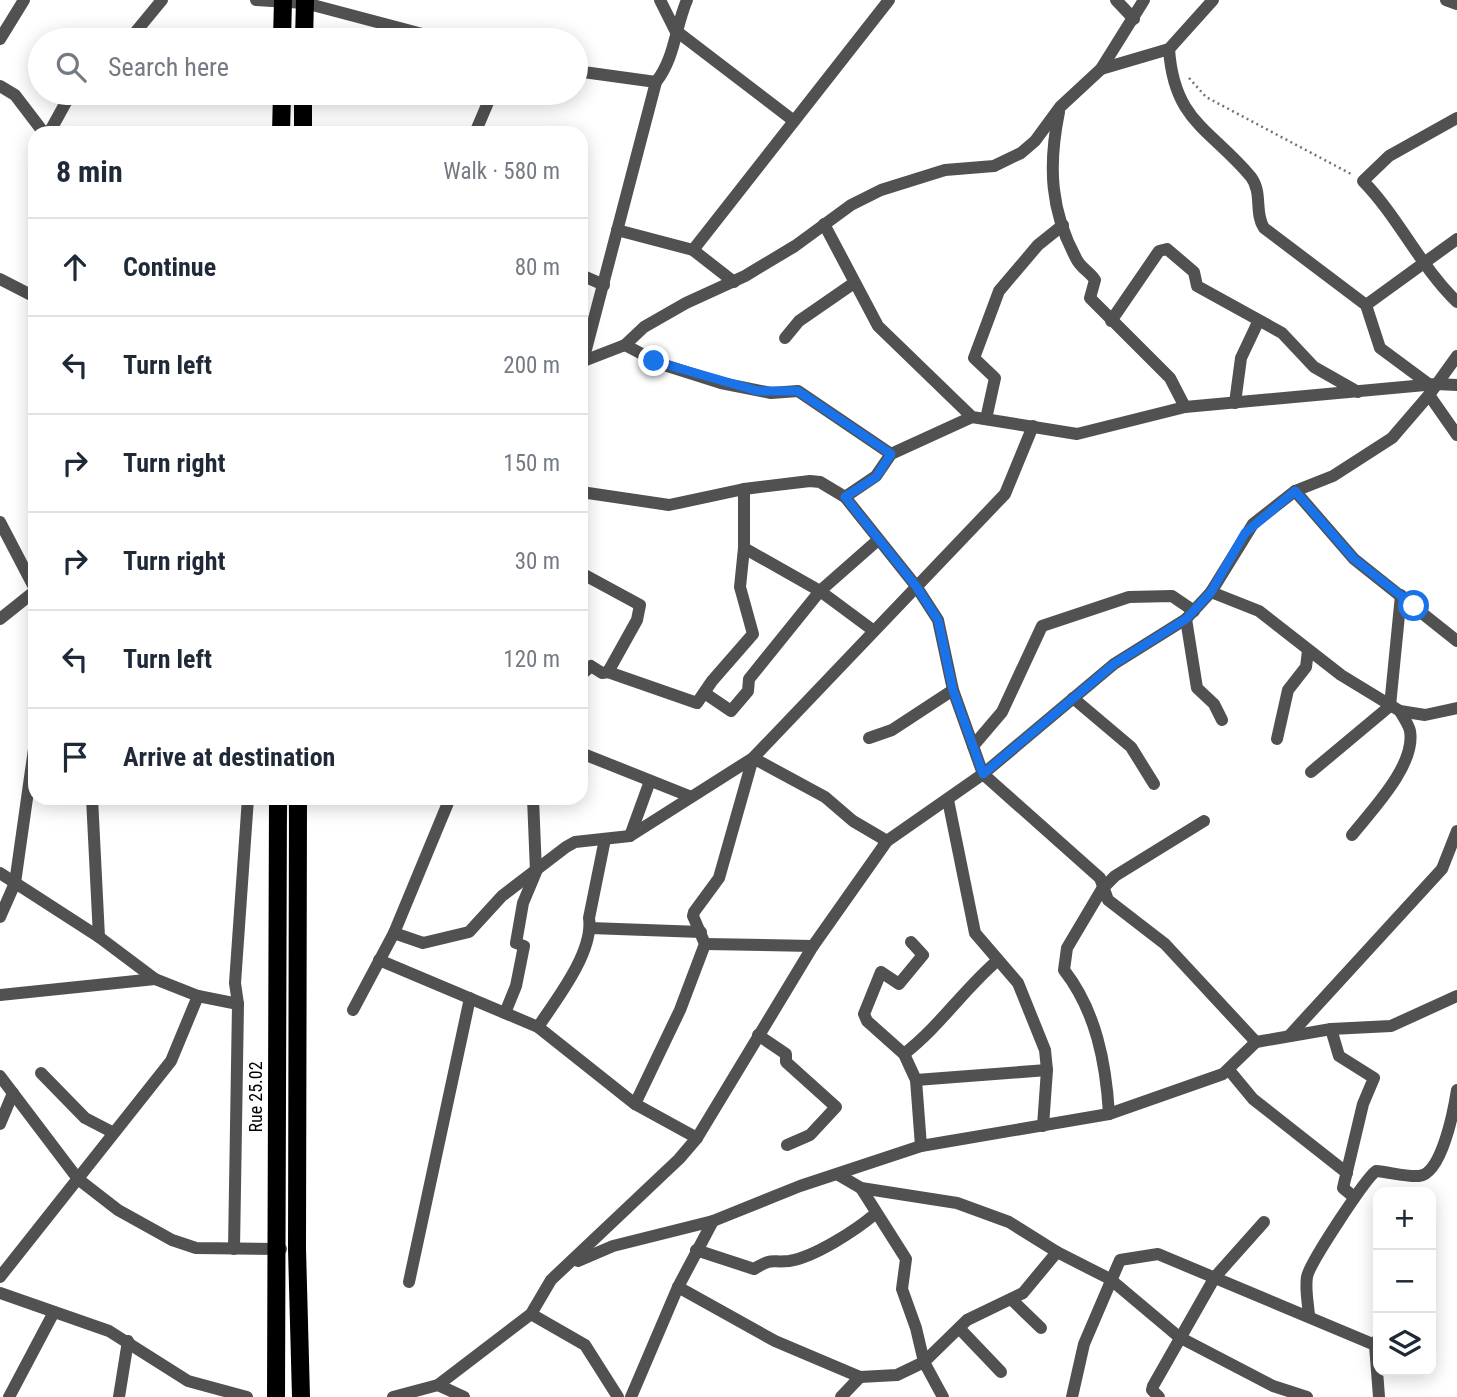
<!DOCTYPE html>
<html lang="en">
<head>
<meta charset="utf-8">
<style>
  :root { --surface:#fff; --page:#f2f2f3; --text:#1f2937; --muted:#747a83; --line:#e0e1e3 }
  body { margin:0; font-family:"Roboto Condensed",sans-serif; background:var(--page); color:var(--text) }
  .controls { position:absolute; right:21px; bottom:21px; display:grid; overflow:hidden; border-radius:14px; box-shadow:0 4px 18px #0003 }
  .controls button { width:63px; height:63px; display:grid; place-items:center; padding:0; border:0; border-bottom:2px solid var(--line); background:var(--surface); color:var(--text); font:35px sans-serif }
  .stop { position:absolute; width:21px; height:21px; margin:-16px; border:5px solid #1a73e8; border-radius:50%; background:#fff }
  .stop.end { background:#1a73e8; border-color:#fff; box-shadow:0 2px 7px #0008 }
  .list { margin:0; padding:0; list-style:none }
  h2 { display:flex; justify-content:space-between; align-items:center; height:91px; margin:0; padding:0 28px; font-size:30px }
  h2 small { font-size:23px; font-weight:400; color:var(--muted) }
  .list li { display:grid; grid-template-columns:46px 1fr auto; gap:21px; align-items:center; box-sizing:border-box; height:98px; padding:0 28px; border-top:2px solid var(--line) }
  .list b { display:block; font-size:26px; white-space:nowrap }
  .list em { font-size:23px; font-style:normal; color:var(--muted) }
  .icon { flex:none; width:38px; height:38px; fill:none; stroke:currentColor; stroke-width:2; stroke-linecap:round; stroke-linejoin:round }
  .map { position:relative; flex:none; width:1457px; height:1397px; overflow:hidden }
  .search { position:absolute; background:var(--surface); box-shadow:0 4px 18px #0003; left:28px; top:28px; width:560px; height:77px; display:flex; align-items:center; gap:18px; box-sizing:border-box; padding:0 24px; border-radius:38px; color:var(--muted); font-size:26px }
  .panel { position:absolute; background:var(--surface); box-shadow:0 4px 18px #0003; left:28px; top:126px; width:560px; height:679px; border-radius:21px }
  .map>svg:first-child { display:block }
  .lines { fill:none; stroke-linecap:round; stroke-linejoin:round }
  .path { stroke:#737373; stroke-width:2.5; stroke-dasharray:2 3.5; stroke-linecap:butt }
  .minor { stroke:#515151; stroke-width:12 }
  .primary { stroke:#000; stroke-width:18 }
  .route { stroke:#1a73e8; stroke-width:9 }
  .labels { text-anchor:middle; dominant-baseline:central; stroke-width:7; stroke-linejoin:round; paint-order:stroke }
  .street-label { font-size:18px; fill:#000; stroke:#fff }
</style>
</head>
<body>
<div class="map">
<svg width="1457" height="1397" viewBox="0 0 1457 1397">
  <rect width="100%" height="100%" fill="#fff"/>
  <g class="lines">
    <polyline class="path" points="1189,78 1206,97 1351,174"/>
    <g class="minor">
      <polyline points="256,0 305,3 445,40"/>
      <polyline points="660,0 675,30 794,121"/>
      <polyline points="1116,0 1134,19"/>
      <polyline points="1446,0 1457,4"/>
      <polyline points="0,39 24,0"/>
      <polyline points="129,40 162,0"/>
      <path d="M 1169,49 C 1174,122 1211,129 1251,177 C 1263,193 1254,213 1264,228 L 1366,305 L 1380,348 L 1430,385"/>
      <polyline points="1101,69 1169,49 1213,0"/>
      <polyline points="576,71 656,82"/>
      <polyline points="0,86 15,95 44,133"/>
      <path d="M 1059,112 C 1048,166 1050,211 1077,260 C 1081,268 1090,272 1095,280 L 1090,298 L 1170,378 L 1185,407"/>
      <path d="M 1457,118 L 1389,156 L 1363,181 C 1399,218 1420,266 1457,302"/>
      <polyline points="49,133 71,93"/>
      <polyline points="475,133 492,93"/>
      <polyline points="824,224 878,326 972,417 1077,434 1185,407 1436,384 1457,385"/>
      <polyline points="617,230 693,250 734,282"/>
      <polyline points="693,250 889,0"/>
      <polyline points="581,275 604,285"/>
      <polyline points="0,279 35,297"/>
      <polyline points="1366,305 1457,239"/>
      <polyline points="1111,321 1159,251 1167,249 1194,272 1197,286 1282,333 1314,367 1358,392"/>
      <polyline points="785,338 799,321 854,283"/>
      <polyline points="625,345 661,364 721,383 771,393 798,391 891,454"/>
      <path d="M 583,361 L 656,82 C 675,58 675,28 687,0"/>
      <polyline points="581,362 625,345 644,327 686,303 745,276 795,246 851,205 881,190 945,170 994,166 1021,153 1035,141 1060,107 1101,69 1144,0"/>
      <polyline points="1429,395 1457,435"/>
      <polyline points="1235,403 1241,358 1258,322"/>
      <polyline points="986,419 995,378 974,358 999,291 1038,245 1063,225"/>
      <polyline points="1295,491 1354,559 1457,641"/>
      <polyline points="581,492 669,505 744,489 810,481 820,482 845,497 916,586 938,620 953,690 983,774 1100,878 1108,900 1165,944 1256,1042"/>
      <polyline points="845,497 876,476 891,454 972,417"/>
      <polyline points="0,522 35,589"/>
      <polyline points="744,548 820,591 874,631"/>
      <polyline points="581,573 640,605 637,620 608,672"/>
      <polyline points="1211,592 1259,611 1341,675 1400,711 1425,715 1457,708"/>
      <polyline points="0,619 35,591"/>
      <polyline points="1186,619 1197,688 1214,704 1222,720"/>
      <polyline points="581,675 591,666 602,673 608,672 697,703 712,681 753,634 740,587 744,548 744,489"/>
      <polyline points="706,694 731,711 748,691 749,679 820,591 878,540"/>
      <polyline points="1073,698 1131,747 1154,784"/>
      <polyline points="869,738 892,730 953,690"/>
      <polyline points="1277,739 1288,690 1306,667 1308,651"/>
      <polyline points="973,746 1002,712 1042,626 1129,597 1172,596 1194,611"/>
      <polyline points="581,753 689,796"/>
      <polyline points="1311,772 1390,706 1401,595"/>
      <polyline points="92,798 99,937"/>
      <polyline points="948,800 975,933 1018,983 1045,1050 1047,1070 1043,1126"/>
      <path d="M 1352,835 C 1372,810 1416,765 1410,731 C 1409,725 1403,717 1400,711"/>
      <polyline points="630,836 650,781"/>
      <polyline points="0,873 99,937 155,979 198,996 238,1004 234,1249"/>
      <polyline points="0,917 15,883 35,742"/>
      <polyline points="590,928 701,932"/>
      <polyline points="394,933 423,943 469,932 502,896 566,847 575,842 630,836 753,758 1005,494 1033,426"/>
      <polyline points="911,942 923,955 899,984 881,972 864,1014 867,1021 904,1054 916,1080 921,1146"/>
      <polyline points="705,944 813,946"/>
      <polyline points="379,960 538,1027 635,1104 697,1138"/>
      <polyline points="0,995 155,979"/>
      <polyline points="238,1004 235,983 248,798"/>
      <polyline points="353,1010 394,933 450,798"/>
      <polyline points="505,1013 516,986 524,946 516,943 523,903 536,872 533,798"/>
      <path d="M 538,1027 C 556,1000 594,952 589,918 L 605,839"/>
      <polyline points="1331,1029 1339,1056 1374,1078 1363,1104 1343,1188 1354,1197"/>
      <polyline points="758,1035 786,1054 786,1062 836,1107 810,1135 787,1145"/>
      <polyline points="1289,1036 1442,869 1457,831"/>
      <path d="M 904,1054 C 940,1026 964,989 998,960"/>
      <polyline points="1229,1070 1253,1099 1347,1173"/>
      <polyline points="41,1073 85,1118 112,1132"/>
      <polyline points="0,1076 78,1179 118,1210 172,1240 196,1248 281,1249"/>
      <polyline points="916,1080 1047,1070"/>
      <polyline points="635,1104 680,1010 705,944 693,916 694,912 719,878 753,758 825,797 853,821 887,841"/>
      <path d="M 1109,1114 C 1106,1063 1096,1011 1064,970 L 1067,948 L 1102,889 L 1115,876 L 1204,821"/>
      <polyline points="0,1124 13,1093"/>
      <polyline points="837,1174 861,1188 957,1203 1009,1222 1057,1252 1110,1279 1179,1337 1273,1386 1307,1397"/>
      <polyline points="861,1188 906,1259 902,1289 916,1328 924,1362 967,1320 1023,1293 1057,1252"/>
      <path d="M 696,1250 L 754,1269 C 774,1257 770,1263 789,1261 C 815,1257 856,1230 875,1214"/>
      <polyline points="578,1261 613,1246 713,1221 800,1186 921,1146 1109,1114 1223,1074 1256,1042 1331,1029 1391,1026 1457,996"/>
      <polyline points="0,1277 171,1061 198,996"/>
      <polyline points="409,1282 470,998"/>
      <polyline points="678,1287 775,1341 860,1377 897,1375 924,1362 943,1397"/>
      <polyline points="0,1293 109,1331 188,1381 247,1397"/>
      <polyline points="1011,1299 1041,1328"/>
      <polyline points="531,1314 585,1345 618,1397"/>
      <path d="M 1309,1315 C 1308,1303 1305,1289 1307,1277 C 1309,1264 1365,1179 1376,1171 C 1389,1172 1406,1177 1419,1176 C 1442,1174 1454,1109 1457,1090"/>
      <polyline points="959,1328 1001,1372"/>
      <polyline points="1378,1339 1375,1345 1379,1397"/>
      <polyline points="438,1385 464,1397"/>
      <polyline points="9,1397 54,1312"/>
      <polyline points="119,1397 128,1341"/>
      <polyline points="393,1397 438,1385 531,1314 551,1280 679,1159 697,1138 813,946 887,841 983,774 1114,664 1186,619 1211,592 1253,524 1295,491 1333,476 1392,438 1429,395 1457,356"/>
      <polyline points="631,1397 678,1287 713,1221"/>
      <polyline points="841,1397 860,1377"/>
      <polyline points="1072,1397 1084,1344 1120,1260 1158,1254 1375,1345"/>
      <polyline points="1159,1397 1152,1390 1153,1386 1215,1277 1264,1222"/>
    </g>
    <g class="primary">
      <polyline points="282,40 283,0"/>
      <polyline points="304,40 305,0"/>
      <polyline points="281,133 282,93"/>
      <polyline points="303,133 303,93"/>
      <polyline points="298,798 297,1249 301,1397"/>
      <polyline points="276,1397 278,798"/>
    </g>
  </g>
  <g class="lines">
    <polyline class="route" points="654,361 758,391 798,391 891,454 876,477 845,497 916,586 938,620 953,690 983,774 1114,664 1186,619 1211,592 1245,533 1295,491 1354,559 1414,606"/>
  </g>
  <g class="labels">
    <g class="street-label">
      <text transform="translate(255 1097) rotate(-90)">Rue 25.02</text>
    </g>
  </g>
</svg>
<div class="controls">
<button>+</button>
<button>−</button>
<button><svg class="icon" aria-label="layers" viewBox="0 0 24 24"><path d="M12 4l9 5-9 5-9-5zM3 14l9 5 9-5"/></svg></button>
</div>
<div class="stop" style="left:1414px;top:606px"></div>
<div class="stop end" style="left:654px;top:361px"></div>
<div class="search"><svg class="icon" aria-label="search" viewBox="0 0 24 24"><circle cx="10" cy="10" r="6"/><path d="M15 15l6 6"/></svg>Search here</div>
<section class="panel">
<h2>8 min<small>Walk · 580 m</small></h2>
<ul class="list">
<li><svg class="icon" aria-label="ahead" viewBox="0 0 24 24"><path d="M12 20V5M6 11l6-6 6 6"/></svg><div><b>Continue</b></div><em>80 m</em></li>
<li><svg class="icon" aria-label="left" viewBox="0 0 24 24"><path d="M17 20v-9H6M10 6l-5 5 5 5"/></svg><div><b>Turn left</b></div><em>200 m</em></li>
<li><svg class="icon" aria-label="right" viewBox="0 0 24 24"><path d="M7 20v-9h11M14 6l5 5-5 5"/></svg><div><b>Turn right</b></div><em>150 m</em></li>
<li><svg class="icon" aria-label="right" viewBox="0 0 24 24"><path d="M7 20v-9h11M14 6l5 5-5 5"/></svg><div><b>Turn right</b></div><em>30 m</em></li>
<li><svg class="icon" aria-label="left" viewBox="0 0 24 24"><path d="M17 20v-9H6M10 6l-5 5 5 5"/></svg><div><b>Turn left</b></div><em>120 m</em></li>
<li><svg class="icon" aria-label="arrive" viewBox="0 0 24 24"><path d="M6 21V4h12l-3 4 3 4H6"/></svg><div><b>Arrive at destination</b></div></li>
</ul>
</section>
</div>
</body>
</html>
